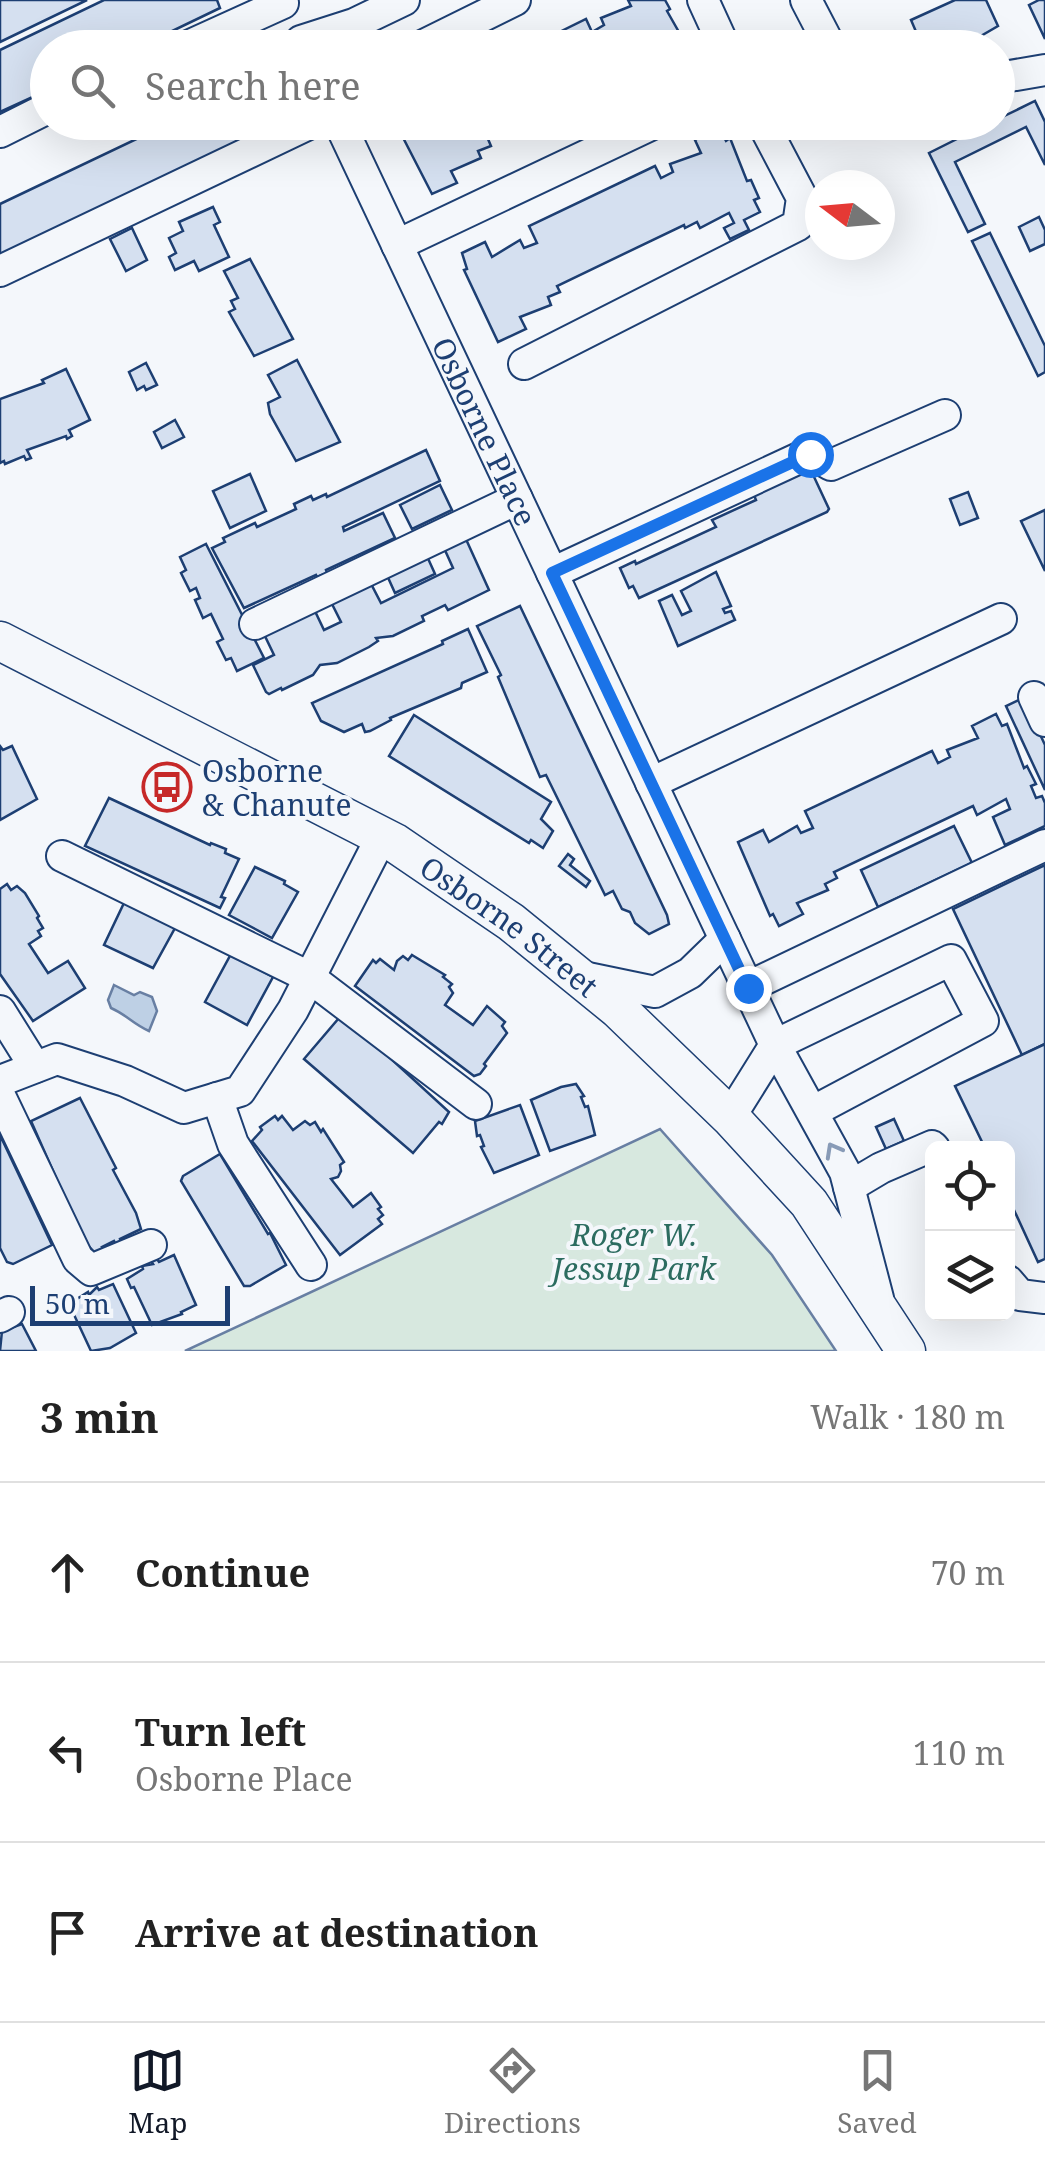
<!DOCTYPE html>
<html lang="en">
<head>
<meta charset="utf-8">
<style>
  :root { --surface:#fff; --page:#f6f6f6; --text:#222; --muted:#767676; --line:#e0e0e0; --accent:#111827 }
  body { margin:0; font-family:"Noto Serif",serif; background:var(--page); color:var(--text) }
  .controls { position:absolute; right:30px; bottom:30px; display:grid; overflow:hidden; border-radius:15px; box-shadow:0 10px 40px #0002 }
  .controls button { width:90px; height:90px; display:grid; place-items:center; padding:0; border:0; border-bottom:2px solid var(--line); background:var(--surface); color:var(--text); font:50px sans-serif }
  .compass { position:absolute; left:805px; top:170px; width:90px; height:90px; border-radius:50%; background:var(--surface); box-shadow:0 10px 40px #0002; rotate:286deg }
  .scale { position:absolute; left:30px; bottom:25px; width:200px; box-sizing:border-box; padding-left:10px; border:5px solid #1d3f73; border-top:0; font-size:28px; line-height:35px; white-space:nowrap; color:#1d3f73; -webkit-text-stroke:8px #f4f7fb; paint-order:stroke }
  .stop { position:absolute; width:30px; height:30px; margin:-22px; border:8px solid #1a73e8; border-radius:50%; background:#fff }
  .stop.end { background:#1a73e8; border-color:#fff; box-shadow:0 2px 10px #0008 }
  .list { margin:0; padding:0; list-style:none }
  h2 { display:flex; justify-content:space-between; align-items:center; height:130px; margin:0; padding:0 40px; font-size:42px }
  h2 small { font-size:32px; font-weight:400; color:var(--muted) }
  .list li { display:grid; grid-template-columns:65px 1fr auto; gap:30px; align-items:center; box-sizing:border-box; height:180px; padding:0 40px; border-top:2px solid var(--line) }
  .list b { display:block; font-size:38px; white-space:nowrap }
  .list p { margin:0; font-size:32px; white-space:nowrap; color:var(--muted) }
  .list em { font-size:32px; font-style:normal; color:var(--muted) }
  .icon { flex:none; width:55px; height:55px; fill:none; stroke:currentColor; stroke-width:2; stroke-linecap:round; stroke-linejoin:round }
  .map { position:relative; flex:none; width:1045px; height:1351px; overflow:hidden }
  .search { position:absolute; background:var(--surface); box-shadow:0 10px 40px #0002; left:30px; right:30px; top:30px; height:110px; display:flex; align-items:center; gap:25px; box-sizing:border-box; padding:0 35px; border-radius:55px; color:var(--muted); font-size:38px }
  .sheet { height:670px; background:var(--surface) }
  nav { display:flex; justify-content:space-around; align-items:center; box-sizing:border-box; height:140px; border-top:2px solid var(--line); background:var(--surface); font-size:28px; color:var(--muted) }
  nav a { display:grid; justify-items:center; gap:5px }
  nav .on { color:var(--accent) }
  .map>svg:first-child { display:block }
  .green { fill:#d7e8df; stroke:#687fa3; stroke-width:2.5 }
  .water { fill:#bed0e5; stroke:#687fa3; stroke-width:2.5 }
  .building { fill:#d5e0f0; stroke:#1d3f73; stroke-width:2.5 }
  .lines { fill:none; stroke-linecap:round; stroke-linejoin:round }
  .minor-casing { stroke:#1d3f73; stroke-width:34 }
  .major-casing { stroke:#1d3f73; stroke-width:41 }
  .minor { stroke:#f4f7fb; stroke-width:30 }
  .major { stroke:#f4f7fb; stroke-width:38 }
  .oneway { stroke:#889bb7 }
  .route { stroke:#1a73e8; stroke-width:12 }
  .labels { text-anchor:middle; dominant-baseline:central; stroke-width:8; stroke-linejoin:round; paint-order:stroke }
  .street-label { font-size:30px; fill:#1d3f73; stroke:#f4f7fb }
  .poi-label { font-size:30px; fill:#1d3f73; stroke:#f4f7fb; text-anchor:start }
  .park-label { font-size:30px; font-style:italic; fill:#2c6c60; stroke:#f4f7fb }
</style>
</head>
<body>
<div class="map">
<svg width="1045" height="1351" viewBox="0 0 1045 1351">
  <rect width="100%" height="100%" fill="#f4f7fb"/>
  <polygon class="green" points="660,1129 772,1255 836,1351 185,1351"/>
  <path class="water" d="M 114,985 L 134,995 L 140,992 L 152,997 L 157,1011 L 149,1031 C 133,1024 127,1015 111,1008 L 108,1000 Z"/>
  <g class="building">
    <polygon points="0,0 87,0 0,42"/>
    <polygon points="104,0 217,0 220,8 137,48 48,48 48,90 0,112 0,50"/>
    <polygon points="628,0 665,0 670,9 667,11 688,48 527,48 586,19 592,32 604,25 601,18 631,6"/>
    <polygon points="955,0 986,0 998,26 960,48 923,48 911,20"/>
    <polygon points="1039,0 1045,0 1045,39 1029,5"/>
    <polygon points="1035,101 1045,122 1045,165 1026,127 955,162 985,224 968,232 929,153 991,122 998,122 998,119"/>
    <polygon points="172,122 270,122 274,131 0,261 0,204"/>
    <polygon points="395,122 523,122 488,139 491,146 478,151 481,158 451,171 457,183 432,194"/>
    <polygon points="719,128 726,141 730,138 747,181 751,180 759,198 754,200 760,212 744,220 749,230 730,239 724,228 734,223 729,213 700,228 697,222 685,228 684,225 557,286 560,292 548,297 551,305 520,317 526,329 498,342 464,270 467,269 462,253 485,242 492,257 520,240 524,248 537,243 529,226 655,166 661,178 673,172 670,164 701,153 695,140"/>
    <polygon points="213,207 220,222 214,225 229,257 199,271 194,261 175,270 169,257 176,253 169,238 183,231 179,222"/>
    <polygon points="1039,217 1045,230 1045,244 1030,251 1019,227"/>
    <polygon points="132,228 147,260 126,271 110,239"/>
    <polygon points="990,233 1045,346 1045,372 1038,376 972,241"/>
    <polygon points="250,259 293,339 254,356 229,312 235,309 231,301 238,298 224,271"/>
    <polygon points="297,360 340,442 296,461 270,414 268,403 280,397 268,375"/>
    <polygon points="146,363 157,385 146,390 144,386 137,390 129,372"/>
    <polygon points="66,369 90,420 69,430 72,436 67,439 66,436 27,450 31,458 26,460 24,456 5,464 4,461 0,463 0,399 44,383 42,380"/>
    <polygon points="175,420 184,437 162,448 154,432"/>
    <polygon points="426,450 440,481 343,527 344,531 383,513 395,538 326,570 327,573 317,577 316,575 244,608 212,548 225,542 223,538 255,523 257,527 296,509 294,504 311,496 313,500 326,494 327,497"/>
    <polygon points="808,464 829,509 827,512 639,598 633,586 629,588 620,568 635,561 636,564 716,527 712,520 756,500 752,490"/>
    <polygon points="250,474 266,511 230,528 213,491"/>
    <polygon points="440,485 452,510 412,529 400,505"/>
    <polygon points="968,492 978,518 960,525 950,499"/>
    <polygon points="1045,510 1045,571 1021,521"/>
    <polygon points="465,537 489,590 448,610 445,605 422,616 424,621 393,636 376,638 378,641 369,647 337,663 320,665 313,675 282,690 281,688 269,694 266,692 253,665 274,655 263,632 313,607 324,630 341,622 330,600 369,580 381,603 453,568 444,548"/>
    <polygon points="206,544 264,658 237,671 231,658 226,660 217,642 223,639 211,614 203,618 195,600 200,598 196,588 190,591 181,573 186,570 180,557"/>
    <polygon points="426,554 435,574 395,593 386,573"/>
    <polygon points="716,572 731,606 723,609 725,613 731,611 735,620 678,646 659,601 672,595 682,615 691,611 681,591"/>
    <polygon points="520,606 667,915 669,924 649,934 635,923 630,912 622,909 613,891 605,895 546,775 540,777 498,677 501,675 477,626"/>
    <polygon points="468,629 487,672 462,683 461,688 390,718 391,720 370,731 365,732 362,724 344,732 321,721 312,703 443,644 442,641"/>
    <polygon points="1023,698 1045,745 1045,790 1006,706"/>
    <polygon points="996,714 1002,726 1007,724 1024,768 1027,766 1036,784 1031,786 1036,798 1042,796 1045,803 1045,826 1005,845 993,817 1010,809 1006,799 977,815 973,806 834,872 837,878 825,884 828,890 797,903 803,914 779,926 773,914 770,916 738,842 763,830 769,842 797,826 801,833 813,828 805,811 932,751 938,763 950,757 947,750 978,738 972,726"/>
    <polygon points="414,715 551,802 541,819 553,831 543,848 531,840 529,843 389,756"/>
    <polygon points="0,746 3,750 12,746 37,799 0,820"/>
    <polygon points="109,798 210,845 211,843 226,849 225,853 239,859 221,897 225,898 220,908 85,846"/>
    <polygon points="954,826 972,863 878,907 861,870"/>
    <polygon points="568,854 574,859 570,865 590,881 586,887 559,866"/>
    <polygon points="1045,865 1045,1044 1022,1055 953,909"/>
    <polygon points="255,867 285,881 284,884 298,892 272,938 229,915"/>
    <polygon points="7,884 11,890 17,886 25,893 39,916 37,918 43,928 38,931 41,936 29,944 48,973 68,961 85,988 33,1021 0,974 0,889"/>
    <polygon points="124,903 175,928 153,968 104,945"/>
    <polygon points="231,954 273,977 247,1025 205,1002"/>
    <polygon points="412,955 445,975 443,977 452,984 449,987 453,993 445,1005 473,1025 487,1006 505,1022 502,1026 507,1033 484,1064 486,1066 480,1074 474,1076 355,986 373,960 376,963 380,959 394,970 397,961 403,956 408,960"/>
    <polygon points="339,1018 389,1057 449,1112 442,1124 439,1122 413,1153 304,1059"/>
    <polygon points="1045,1044 1045,1259 1038,1262 1008,1197 1008,1148 985,1148 955,1086"/>
    <polygon points="576,1084 584,1096 581,1097 585,1107 588,1106 595,1135 550,1151 531,1100 561,1087"/>
    <polygon points="80,1098 116,1168 113,1170 136,1213 141,1229 120,1239 121,1242 116,1245 114,1241 102,1247 104,1250 96,1254 84,1241 31,1121"/>
    <polygon points="520,1105 539,1155 494,1173 481,1147 484,1146 480,1135 477,1136 475,1121"/>
    <polygon points="275,1116 278,1120 282,1116 293,1130 305,1121 310,1125 315,1122 321,1132 323,1129 344,1162 340,1165 341,1171 338,1177 331,1179 353,1207 371,1193 381,1207 378,1209 383,1215 378,1219 382,1224 340,1255 252,1141 262,1130 260,1127"/>
    <polygon points="894,1119 904,1141 886,1149 876,1127"/>
    <polygon points="0,1135 52,1245 13,1264 7,1262 0,1248"/>
    <polygon points="220,1154 268,1234 270,1233 286,1265 250,1286 244,1286 181,1181 183,1176"/>
    <polygon points="174,1255 196,1305 181,1312 182,1314 152,1325 134,1287 131,1288 127,1279 143,1269 142,1266 153,1264 151,1261 157,1259 159,1262"/>
    <polygon points="113,1284 136,1333 110,1348 91,1351 69,1304 88,1292 89,1295 97,1287 99,1290"/>
    <polygon points="22,1324 36,1351 0,1351 2,1331"/>
  </g>
  <g class="lines">
    <g class="minor-casing">
      <g id="minor">
        <polyline points="703,0 725,48"/>
        <polyline points="806,0 831,48"/>
        <polyline points="301,41 354,24 404,0"/>
        <polyline points="184,48 283,3"/>
        <polyline points="418,48 515,0"/>
        <polyline points="998,78 1045,70"/>
        <path id="s1" d="M 339,122 L 775,1045 L 730,1117"/>
        <polyline points="0,132 48,108"/>
        <polyline points="397,245 657,122"/>
        <polyline points="0,271 313,122"/>
        <polyline points="524,364 798,225 802,198 762,122"/>
        <polyline points="552,573 810,453 831,465 945,415"/>
        <polyline points="255,624 517,499"/>
        <polyline points="1034,697 1045,721"/>
        <polyline points="651,783 1001,619"/>
        <polyline points="62,856 309,977 476,1104"/>
        <polyline points="578,976 655,992 690,973 725,939"/>
        <polyline points="748,987 1045,845"/>
        <polyline points="0,1011 35,1067"/>
        <polyline points="0,1081 57,1059 125,1081 184,1108 240,1091 293,1010 382,836"/>
        <polyline points="0,1096 78,1259 91,1270 151,1245"/>
        <polyline points="217,1098 233,1144 311,1265"/>
        <polyline points="812,1112 983,1021 951,960 775,1045 845,1172 878,1298"/>
        <polyline points="849,1187 881,1168 932,1146 934,1148"/>
        <polyline points="1008,1281 1020,1295 1045,1298"/>
        <polyline points="0,1317 9,1312"/>
      </g>
    </g>
    <g class="major-casing">
      <g id="major">
        <path id="s2" d="M 0,641 L 395,843 L 511,922 L 618,1009 L 730,1117 L 809,1203 L 906,1351"/>
      </g>
    </g>
    <use href="#minor" class="minor"/>
    <use href="#major" class="major"/>
  </g>
  <defs><path id="oneway-chevron" d="M-2-3.5L2.5 0L-2 3.5" fill="none" stroke-width="1.6" stroke-linecap="round" stroke-linejoin="round" transform="scale(2.5)"/></defs>
  <use class="oneway" href="#oneway-chevron" transform="translate(833 1150) rotate(-119)"/>
  <g class="lines">
    <polyline class="route" points="748,988 552,573 810,454"/>
  </g>
  <defs>
    <g id="bus-ring" transform="scale(2.5)"><circle r="9.5" fill="#f4f7fb" stroke="#c62828" stroke-width="1.5"/><path d="M-5-6H5V4H4V6H2V4H-2V6H-4V4H-5ZM-3.5-4V0h7V-4ZM-3.5 1.2v1.5H-2V1.2ZM2 1.2v1.5H3.5V1.2Z" fill="#c62828"/></g>
  </defs>
  <g fill-rule="evenodd">
    <use href="#bus-ring" x="167" y="787"/>
  </g>
  <g class="labels">
    <g class="street-label">
      <text stroke="none"><textPath href="#s1" startOffset="342">Osborne Place</textPath></text>
      <text stroke="none"><textPath href="#s2" startOffset="585">Osborne Street</textPath></text>
    </g>
    <g class="poi-label">
      <text x="202" y="770">Osborne<tspan x="202" dy="34">&amp; Chanute</tspan></text>
    </g>
    <g class="park-label">
      <text x="634" y="1234">Roger W.<tspan x="634" dy="34">Jessup Park</tspan></text>
    </g>
  </g>
</svg>
<div class="controls">
<button><svg class="icon" aria-label="locate" viewBox="0 0 24 24"><circle cx="12" cy="12" r="6"/><path d="M12 2v4M12 18v4M2 12h4M18 12h4"/></svg></button>
<button><svg class="icon" aria-label="layers" viewBox="0 0 24 24"><path d="M12 4l9 5-9 5-9-5zM3 14l9 5 9-5"/></svg></button>
</div>
<svg class="compass" viewBox="-18 -18 36 36"><path d="M0-13l5 13h-10z" fill="#e53935"/><path d="M0 13l5-13h-10z" fill="#767676"/></svg>
<div class="scale">50 m</div>
<div class="stop" style="left:810px;top:454px"></div>
<div class="stop end" style="left:748px;top:988px"></div>
<div class="search"><svg class="icon" aria-label="search" viewBox="0 0 24 24"><circle cx="10" cy="10" r="6"/><path d="M15 15l6 6"/></svg>Search here</div>
</div>
<section class="sheet">
<h2>3 min<small>Walk · 180 m</small></h2>
<ul class="list">
<li><svg class="icon" aria-label="ahead" viewBox="0 0 24 24"><path d="M12 20V5M6 11l6-6 6 6"/></svg><div><b>Continue</b></div><em>70 m</em></li>
<li><svg class="icon" aria-label="left" viewBox="0 0 24 24"><path d="M17 20v-9H6M10 6l-5 5 5 5"/></svg><div><b>Turn left</b><p>Osborne Place</p></div><em>110 m</em></li>
<li><svg class="icon" aria-label="arrive" viewBox="0 0 24 24"><path d="M6 21V4h12l-3 4 3 4H6"/></svg><div><b>Arrive at destination</b></div></li>
</ul>
</section>
<nav>
<a class="on"><svg class="icon" aria-label="map" viewBox="0 0 24 24"><path d="M3 6l6-2 6 2 6-2v14l-6 2-6-2-6 2zM9 4v14M15 6v14"/></svg>Map</a>
<a><svg class="icon" aria-label="directions" viewBox="0 0 24 24"><path d="M12 3l9 9-9 9-9-9zM9 14v-3h6M13 9l2 2-2 2"/></svg>Directions</a>
<a><svg class="icon" aria-label="saved" viewBox="0 0 24 24"><path d="M7 4h10v16l-5-4-5 4z"/></svg>Saved</a>
</nav>
</body>
</html>
